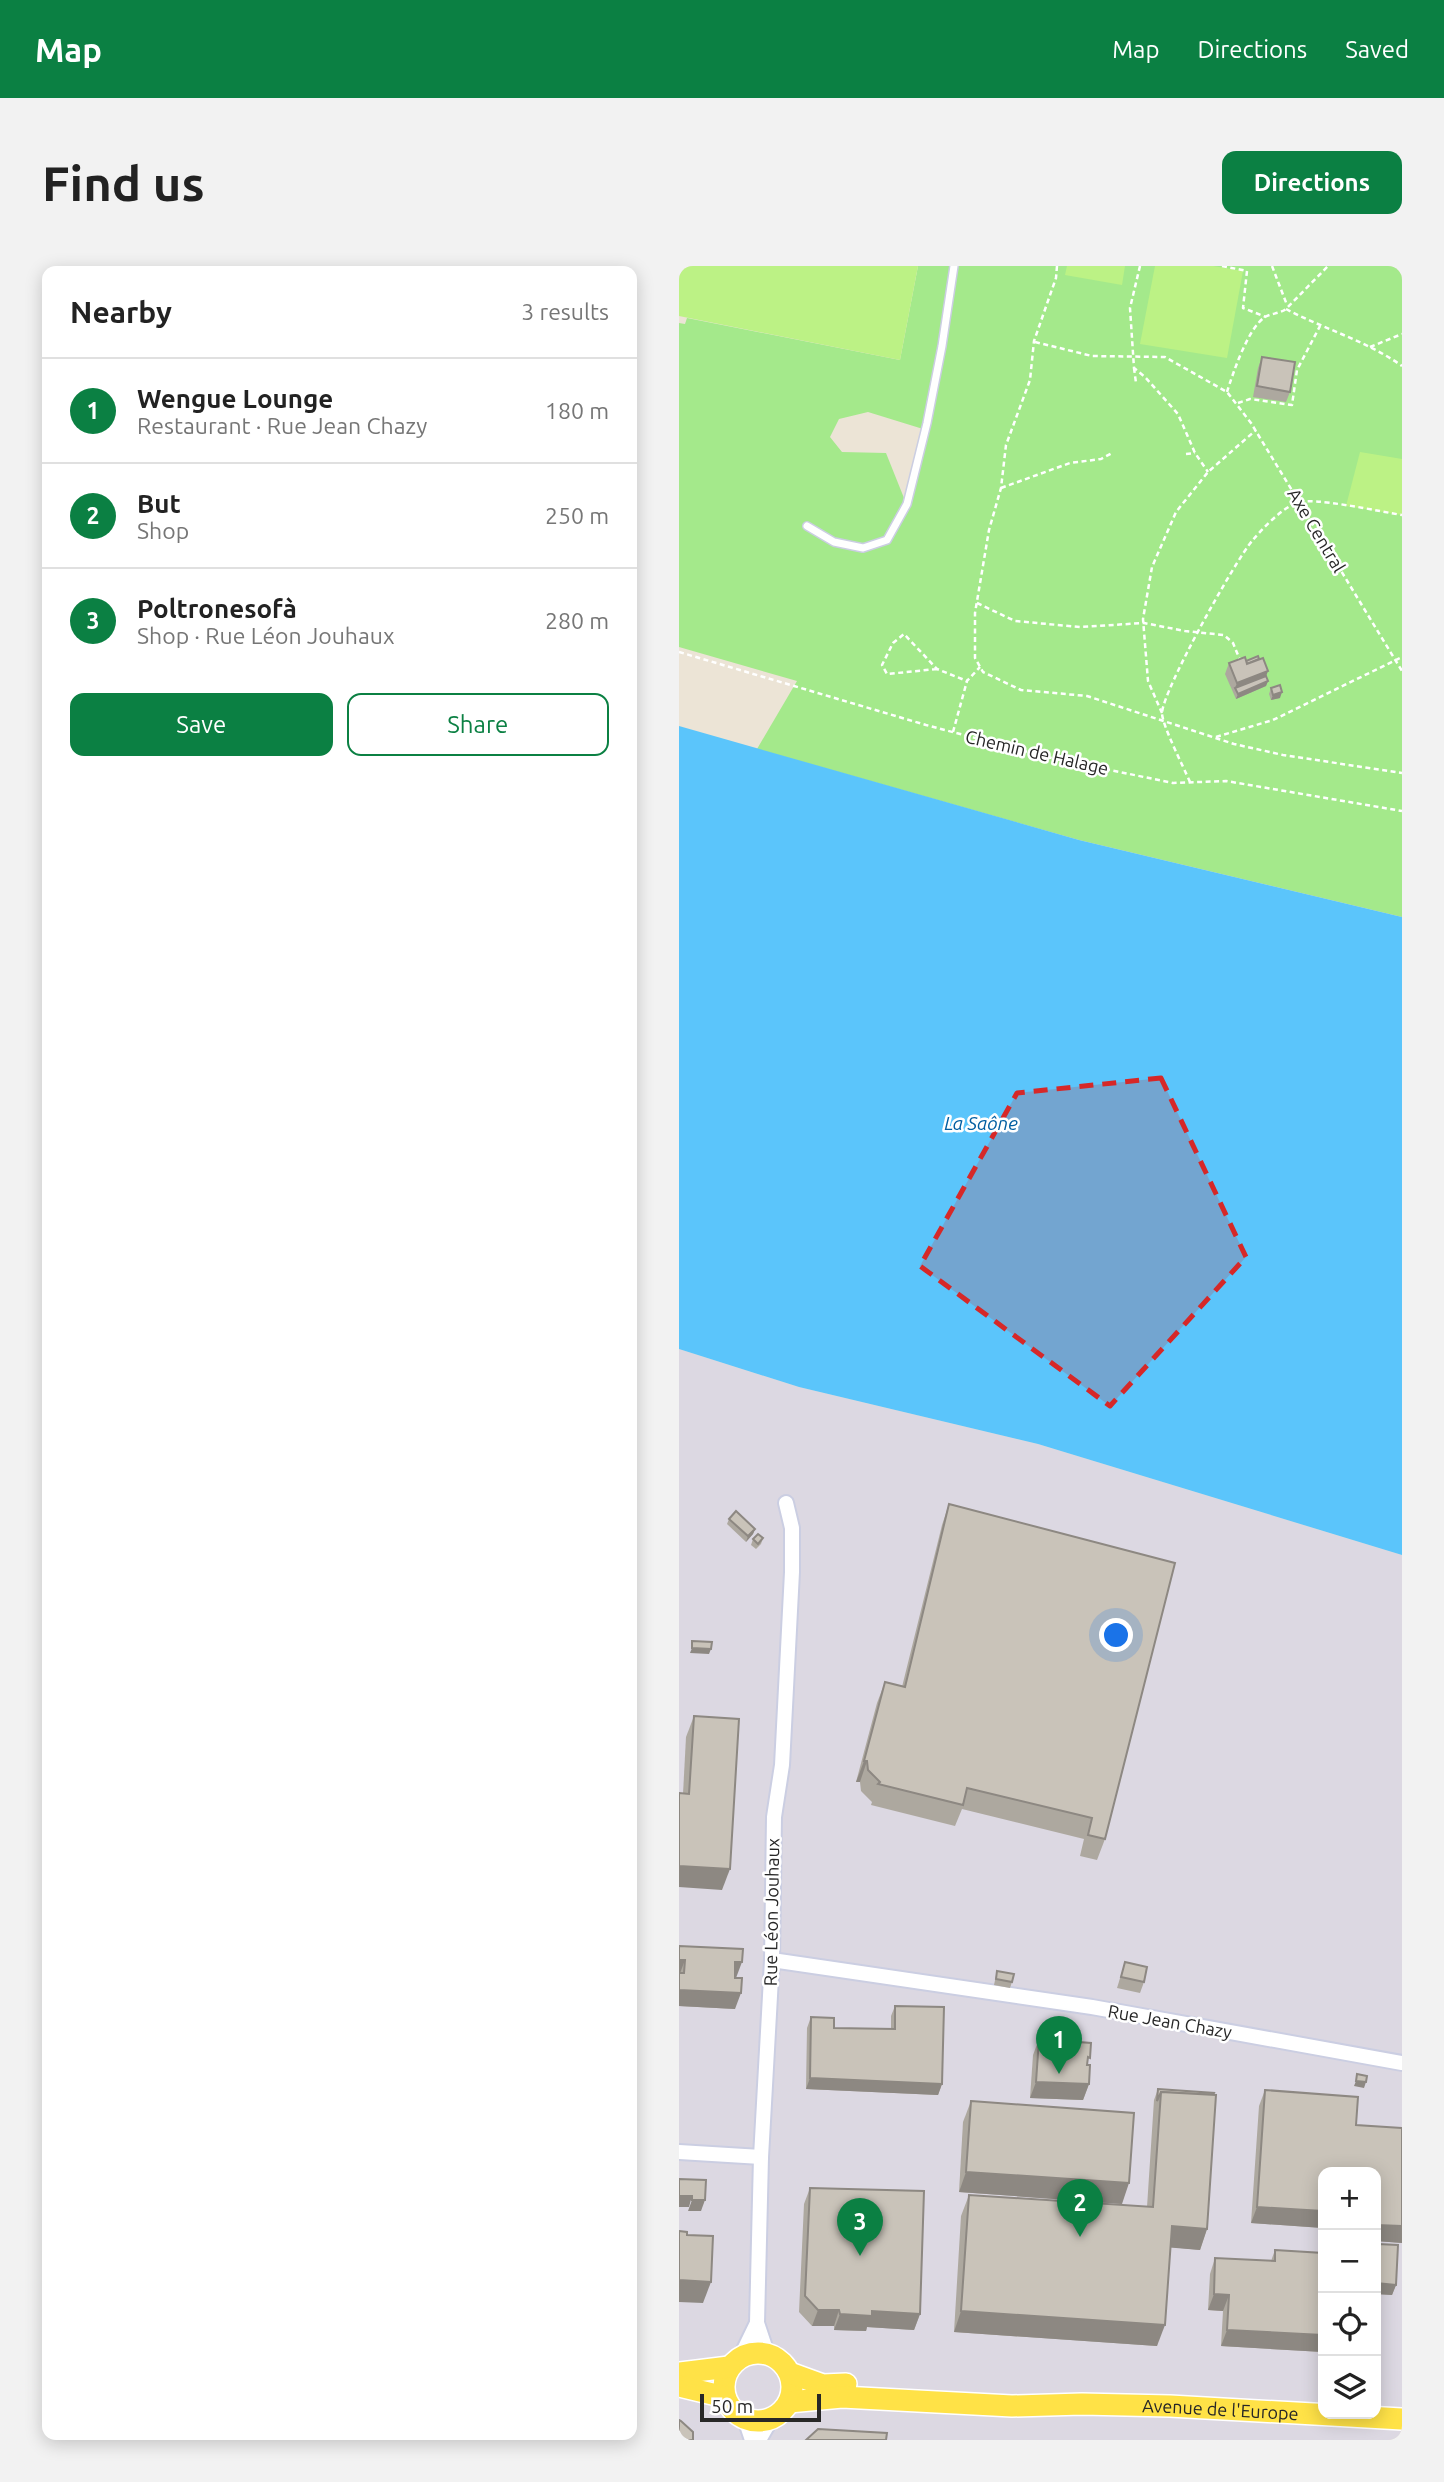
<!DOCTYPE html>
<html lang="en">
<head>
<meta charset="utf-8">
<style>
  :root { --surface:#fff; --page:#f2f2f2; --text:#222; --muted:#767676; --line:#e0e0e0; --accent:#0b8043 }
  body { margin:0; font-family:Ubuntu,sans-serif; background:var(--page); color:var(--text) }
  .controls { position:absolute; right:21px; bottom:21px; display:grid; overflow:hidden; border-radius:14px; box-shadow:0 4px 18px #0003 }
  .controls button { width:63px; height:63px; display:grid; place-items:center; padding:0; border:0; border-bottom:2px solid var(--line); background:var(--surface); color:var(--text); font:35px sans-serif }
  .scale { position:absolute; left:21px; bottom:18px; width:121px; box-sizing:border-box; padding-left:7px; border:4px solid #272727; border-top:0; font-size:19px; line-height:24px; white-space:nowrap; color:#272727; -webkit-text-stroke:5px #fff; paint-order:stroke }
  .you { position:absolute; left:438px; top:1370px; width:24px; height:24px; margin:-18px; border:5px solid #fff; border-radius:50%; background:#1a73e8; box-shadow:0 0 0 10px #1a73e833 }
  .badge { display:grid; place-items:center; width:46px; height:46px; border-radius:50%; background:var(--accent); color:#fff; font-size:23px; font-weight:700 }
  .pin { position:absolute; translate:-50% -58px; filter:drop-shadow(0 2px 4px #0008) }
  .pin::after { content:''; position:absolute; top:37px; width:24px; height:21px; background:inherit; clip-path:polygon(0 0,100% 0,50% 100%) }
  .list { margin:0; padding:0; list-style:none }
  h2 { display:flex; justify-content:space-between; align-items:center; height:91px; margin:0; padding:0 28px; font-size:30px }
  h2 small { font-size:23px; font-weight:400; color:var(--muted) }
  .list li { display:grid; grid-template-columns:46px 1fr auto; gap:21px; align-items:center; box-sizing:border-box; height:105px; padding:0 28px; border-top:2px solid var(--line) }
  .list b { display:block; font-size:26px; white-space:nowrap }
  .list p { margin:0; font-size:23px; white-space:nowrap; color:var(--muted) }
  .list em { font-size:23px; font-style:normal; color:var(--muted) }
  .actions { display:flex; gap:14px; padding:21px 28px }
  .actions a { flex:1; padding:16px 0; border:2px solid var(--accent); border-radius:14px; text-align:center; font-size:24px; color:var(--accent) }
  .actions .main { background:var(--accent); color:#fff }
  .icon { flex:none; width:38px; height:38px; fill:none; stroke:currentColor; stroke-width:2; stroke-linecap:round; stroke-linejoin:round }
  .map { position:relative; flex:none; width:723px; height:2174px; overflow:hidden; border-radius:14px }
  header { display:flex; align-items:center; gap:42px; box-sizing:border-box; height:98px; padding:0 35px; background:var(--accent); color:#fff }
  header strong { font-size:33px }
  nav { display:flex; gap:38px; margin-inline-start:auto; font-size:24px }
  .intro { display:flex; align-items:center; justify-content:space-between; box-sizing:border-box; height:168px; padding:0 42px }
  h1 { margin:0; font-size:49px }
  .button { padding:18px 32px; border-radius:14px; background:var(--accent); color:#fff; font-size:24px; font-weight:700 }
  main { display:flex; gap:42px; padding:0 42px }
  aside { flex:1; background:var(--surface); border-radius:14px; box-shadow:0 4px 18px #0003 }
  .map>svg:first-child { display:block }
  .industrial { fill:#dcd8e2; fill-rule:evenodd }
  .green { fill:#a4e98b; fill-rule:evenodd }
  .pitch { fill:#bcf285 }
  .water { fill:#5bc5fb }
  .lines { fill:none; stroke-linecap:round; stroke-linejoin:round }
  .service-casing { stroke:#cbcee2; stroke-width:10 }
  .minor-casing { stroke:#cbcee2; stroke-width:18 }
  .primary-casing { stroke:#fff; stroke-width:24 }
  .path { stroke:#fff; stroke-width:2.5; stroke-dasharray:5 3.5; stroke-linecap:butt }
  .service { stroke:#fff; stroke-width:7 }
  .minor { stroke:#fff; stroke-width:14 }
  .primary { stroke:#ffe247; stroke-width:21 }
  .wall { fill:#ada89f }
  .shaded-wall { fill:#8d8882 }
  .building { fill:#c9c3b9; stroke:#8d8882; stroke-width:2 }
  .marked { fill:#d62828; fill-opacity:0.2; stroke:#d62828; stroke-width:5; stroke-dasharray:14 9; stroke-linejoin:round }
  .labels { text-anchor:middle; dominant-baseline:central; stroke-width:5; stroke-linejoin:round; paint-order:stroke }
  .street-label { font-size:18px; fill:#272727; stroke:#fff }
  .water-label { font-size:19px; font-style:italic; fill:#005ea1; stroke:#fff }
</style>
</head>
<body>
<header>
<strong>Map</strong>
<nav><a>Map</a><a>Directions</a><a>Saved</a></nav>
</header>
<div class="intro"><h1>Find us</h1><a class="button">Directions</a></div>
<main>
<aside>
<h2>Nearby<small>3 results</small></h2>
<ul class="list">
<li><span class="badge">1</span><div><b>Wengue Lounge</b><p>Restaurant · Rue Jean Chazy</p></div><em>180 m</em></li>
<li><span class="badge">2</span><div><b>But</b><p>Shop</p></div><em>250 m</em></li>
<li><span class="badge">3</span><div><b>Poltronesofà</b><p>Shop · Rue Léon Jouhaux</p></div><em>280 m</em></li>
</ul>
<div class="actions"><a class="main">Save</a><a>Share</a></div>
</aside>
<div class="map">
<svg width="723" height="2174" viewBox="0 0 723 2174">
  <rect width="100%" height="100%" fill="#ece4d6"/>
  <path class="industrial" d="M 0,1083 L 120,1121 L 359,1178 L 723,1289 L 723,2174 L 0,2174 ZM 644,1906 L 697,1906 L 697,2148 L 644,2148 Z"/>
  <path class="green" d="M 239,0 L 723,0 L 723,651 L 400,574 L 78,483 L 118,415 L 0,381 L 0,57 L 6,58 L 8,52 L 221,94 ZM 189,146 L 244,163 L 227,237 L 207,187 L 163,186 L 151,171 L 160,153 Z"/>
  <g class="pitch">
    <polygon points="0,0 239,0 221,94 0,50"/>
    <polygon points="388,0 446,0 443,19 386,9"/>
    <polygon points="476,0 534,0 564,5 548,92 461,78"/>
    <polygon points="681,186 723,193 723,249 667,240"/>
  </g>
  <polygon class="water" points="0,460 400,574 723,651 723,1289 359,1178 120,1121 0,1083"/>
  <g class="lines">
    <g class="service-casing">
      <polyline id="service" points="128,260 155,276 184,282 208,274 228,238 248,157 263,80 275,0"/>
    </g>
    <g class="minor-casing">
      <g id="minor">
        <polyline points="93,1694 413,1741 723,1797"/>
        <polyline points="0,1886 82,1891"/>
        <polyline points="88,2087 78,2057 82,1891 93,1694 95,1551 103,1499 113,1306 113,1262 107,1237"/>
        <polyline points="62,2090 78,2057"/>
        <polyline points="66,2153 73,2174"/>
        <polyline points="80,2174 92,2153"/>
      </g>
    </g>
    <g class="primary-casing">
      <g id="primary">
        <circle cx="79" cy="2121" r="34"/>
        <polyline points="0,2107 50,2101"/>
        <polyline points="111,2107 144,2119 167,2118"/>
        <polyline points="0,2120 46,2131"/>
        <path id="s1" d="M 110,2136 L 163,2131 L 333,2140 L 403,2138 L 491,2140 L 723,2153"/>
      </g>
    </g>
    <g class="path">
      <polyline points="378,0 377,12 355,75 351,114 327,179 322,222 310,264 296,347 296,392 304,406 342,424 408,430 555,478 604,489 723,507"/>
      <polyline points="461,0 451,42 455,102 466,111 499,148 516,187 529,206"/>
      <polyline points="543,0 568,5 564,42 587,51"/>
      <polyline points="593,0 608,39"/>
      <path d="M 607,43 C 645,63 688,75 723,100"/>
      <polyline points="356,76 413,90 486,91 548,126 572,157 723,405"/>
      <polyline points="691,81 723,68"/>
      <polyline points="455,102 457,117"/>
      <path d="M 548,126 C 554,107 569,62 586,51 C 593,47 600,48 607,43 L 649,0"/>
      <polyline points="559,137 571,133 613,139 618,104 641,60"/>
      <polyline points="507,188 516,187"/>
      <polyline points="322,222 391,197 422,193 433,187"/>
      <polyline points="298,337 336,355 401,361 465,357 506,365 545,369 554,377 561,394"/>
      <polyline points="0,386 247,459 368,491 494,517 547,515 723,545"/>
      <polyline points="258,403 208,408 203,399 214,377 225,368 258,403 288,415"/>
      <polyline points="483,447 469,415 464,353 473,301 497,246 529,206 577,164"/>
      <polyline points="274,466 288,415 301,401"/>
      <polyline points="537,471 594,454 723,391"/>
      <path d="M 511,516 C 505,502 483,459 483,447 C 484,424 556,295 573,275 C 584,262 601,244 617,237 C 632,230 703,246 723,249"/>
    </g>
    <use href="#service" class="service"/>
    <use href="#minor" class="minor"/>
    <use href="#primary" class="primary"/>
  </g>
  <g class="wall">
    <polygon points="583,91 611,126 607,136 574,131 579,102"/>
    <polygon points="567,395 587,410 589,415 587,420 557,433 546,408 550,397"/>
    <polygon points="592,422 601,432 592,434 590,428"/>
    <polygon points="270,1238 426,1573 418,1594 401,1590 405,1573 283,1543 276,1560 192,1539 193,1536 182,1525 181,1516 177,1516 198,1437 206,1416 223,1421 263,1259"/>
    <polygon points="50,1253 76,1263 74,1268 67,1276 48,1258"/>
    <polygon points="84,1272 82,1278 77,1283 72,1279 74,1273"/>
    <polygon points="15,1450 43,1624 4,1528 7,1471"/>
    <polygon points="0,1680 57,1712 56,1743 0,1740"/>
    <polygon points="446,1696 465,1716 461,1727 438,1722"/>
    <polygon points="318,1705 333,1716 331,1722 315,1719"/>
    <polygon points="216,1740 263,1818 259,1829 127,1823 128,1762 132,1751 155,1762 212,1763 212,1750"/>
    <polygon points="360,1773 408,1799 410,1818 404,1834 351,1832 354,1789"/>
    <polygon points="479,1823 535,1827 528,1963 521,1984 491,1981 478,2080 275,2066 282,1950 290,1929 468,1941 475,1834"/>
    <polygon points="586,1824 677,1859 723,1862 723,1977 697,1975 697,1906 644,1906 644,1962 572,1957 580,1840"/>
    <polygon points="292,1835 443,1938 280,1926 284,1856"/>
    <polygon points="131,1922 241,2048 235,2064 188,2061 187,2065 155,2064 155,2060 133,2060 120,2046 125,1938"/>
    <polygon points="699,1978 717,2019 713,2029 697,2028 697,1984"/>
    <polygon points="596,1984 644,1987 644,2086 542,2080 544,2045 529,2044 531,2008 536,1992 592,1995"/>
  </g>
  <g class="shaded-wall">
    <polygon points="589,405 585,416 556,422 558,417"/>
    <polygon points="589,415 587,420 557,433 559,428"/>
    <polygon points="603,426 601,432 592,434 594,429"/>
    <polygon points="76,1263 74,1268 67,1276 69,1270"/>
    <polygon points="13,1382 32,1383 30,1388 11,1387"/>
    <polygon points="185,1495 188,1495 181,1516 177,1516"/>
    <polygon points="0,1600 51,1603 43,1624 0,1621"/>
    <polygon points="0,1694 6,1694 0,1710"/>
    <polygon points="56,1696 63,1696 57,1712 51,1712"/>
    <polygon points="0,1724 62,1727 56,1743 0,1740"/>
    <polygon points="131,1812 263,1818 259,1829 127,1823"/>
    <polygon points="677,1815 687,1816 685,1822 675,1820"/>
    <polygon points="357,1816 410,1818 404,1834 351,1832"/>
    <polygon points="287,1906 450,1917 443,1938 280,1926"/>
    <polygon points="0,1930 13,1930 10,1941 0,1941"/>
    <polygon points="13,1934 26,1934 22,1945 9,1945"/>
    <polygon points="578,1941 644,1945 644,1962 572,1957"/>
    <polygon points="697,1959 723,1960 723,1977 697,1975"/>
    <polygon points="493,1960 528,1963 521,1984 485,1981"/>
    <polygon points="0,2014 32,2016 24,2037 0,2036"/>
    <polygon points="697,2017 717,2019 713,2029 697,2028"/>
    <polygon points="535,2028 550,2029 544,2045 529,2044"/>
    <polygon points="139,2044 160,2044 155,2060 133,2060"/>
    <polygon points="193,2045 241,2048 235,2064 188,2061 187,2065 155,2064 161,2048"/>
    <polygon points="282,2045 486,2059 478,2080 275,2066"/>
    <polygon points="548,2064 644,2069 644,2086 542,2080"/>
  </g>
  <g class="building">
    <polygon points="583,91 616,96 611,126 578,120"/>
    <polygon points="579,390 580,393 568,398 567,395"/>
    <polygon points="566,391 568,398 584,392 589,405 558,417 550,397"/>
    <polygon points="587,410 589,415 559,428 556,422"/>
    <polygon points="601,419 603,426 594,429 592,422"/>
    <polygon points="270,1238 496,1297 426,1573 409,1569 413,1552 288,1522 284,1539 199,1518 201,1516 189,1504 188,1495 185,1495 206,1416 226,1421"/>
    <polygon points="57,1245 76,1263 69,1270 50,1253"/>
    <polygon points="79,1268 84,1272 79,1278 74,1273"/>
    <polygon points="13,1375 33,1376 32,1383 13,1382"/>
    <polygon points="15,1450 60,1453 51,1603 0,1600 0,1527 10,1528"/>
    <polygon points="0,1680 64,1683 63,1696 56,1696 56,1712 63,1712 62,1727 0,1724 0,1707 5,1707 6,1694 0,1694"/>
    <polygon points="446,1696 468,1701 465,1716 442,1711"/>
    <polygon points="318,1705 335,1708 333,1716 317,1713"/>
    <polygon points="216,1740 265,1741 263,1818 131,1812 132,1751 155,1752 155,1762 216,1763"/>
    <polygon points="360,1773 412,1777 411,1792 409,1791 408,1799 411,1799 410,1818 357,1816"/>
    <polygon points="678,1808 688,1810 687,1816 677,1815"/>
    <polygon points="479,1823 535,1827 534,1829 482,1826 478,1835"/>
    <polygon points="586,1824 679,1831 677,1859 723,1862 723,1960 697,1959 697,1906 644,1906 644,1945 578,1941"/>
    <polygon points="482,1826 537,1829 528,1963 493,1960 486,2059 282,2045 290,1929 474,1941"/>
    <polygon points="292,1835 455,1847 450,1917 287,1906"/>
    <polygon points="0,1913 27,1914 26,1934 13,1934 13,1930 0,1930"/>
    <polygon points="131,1922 245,1925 241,2048 193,2045 193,2050 161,2048 160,2044 139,2044 126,2030"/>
    <polygon points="0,1965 8,1966 8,1969 34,1970 32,2016 0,2014"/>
    <polygon points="699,1978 719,1979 717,2019 697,2017"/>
    <polygon points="596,1984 644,1987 644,2069 548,2064 550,2029 535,2028 536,1992 596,1995"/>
    <polygon points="0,2154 2,2155 14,2166 14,2174 0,2174"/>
    <polygon points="139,2163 208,2167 207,2174 127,2174"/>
  </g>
  <path class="marked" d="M 482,812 L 567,991 L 431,1140 L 241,1000 L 338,827 Z"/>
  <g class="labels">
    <g class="street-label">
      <text transform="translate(638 264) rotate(59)">Axe Central</text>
      <text transform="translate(358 486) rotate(13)">Chemin de Halage</text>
      <text transform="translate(92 1646) rotate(-89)">Rue Léon Jouhaux</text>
      <text transform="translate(491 1755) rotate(10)">Rue Jean Chazy</text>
      <text stroke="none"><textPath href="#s1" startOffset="432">Avenue de l'Europe</textPath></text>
    </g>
    <g class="water-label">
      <text x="302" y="857">La Saône</text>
    </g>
  </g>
</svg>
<div class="controls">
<button>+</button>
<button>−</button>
<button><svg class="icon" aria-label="locate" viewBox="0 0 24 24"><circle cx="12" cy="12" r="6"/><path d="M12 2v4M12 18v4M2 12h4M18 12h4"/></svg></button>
<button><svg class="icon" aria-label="layers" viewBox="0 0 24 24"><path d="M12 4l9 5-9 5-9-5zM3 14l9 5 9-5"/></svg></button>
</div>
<div class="scale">50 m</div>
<div class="you"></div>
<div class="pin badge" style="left:380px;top:1808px">1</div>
<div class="pin badge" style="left:401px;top:1971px">2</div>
<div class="pin badge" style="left:181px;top:1990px">3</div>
</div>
</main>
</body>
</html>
